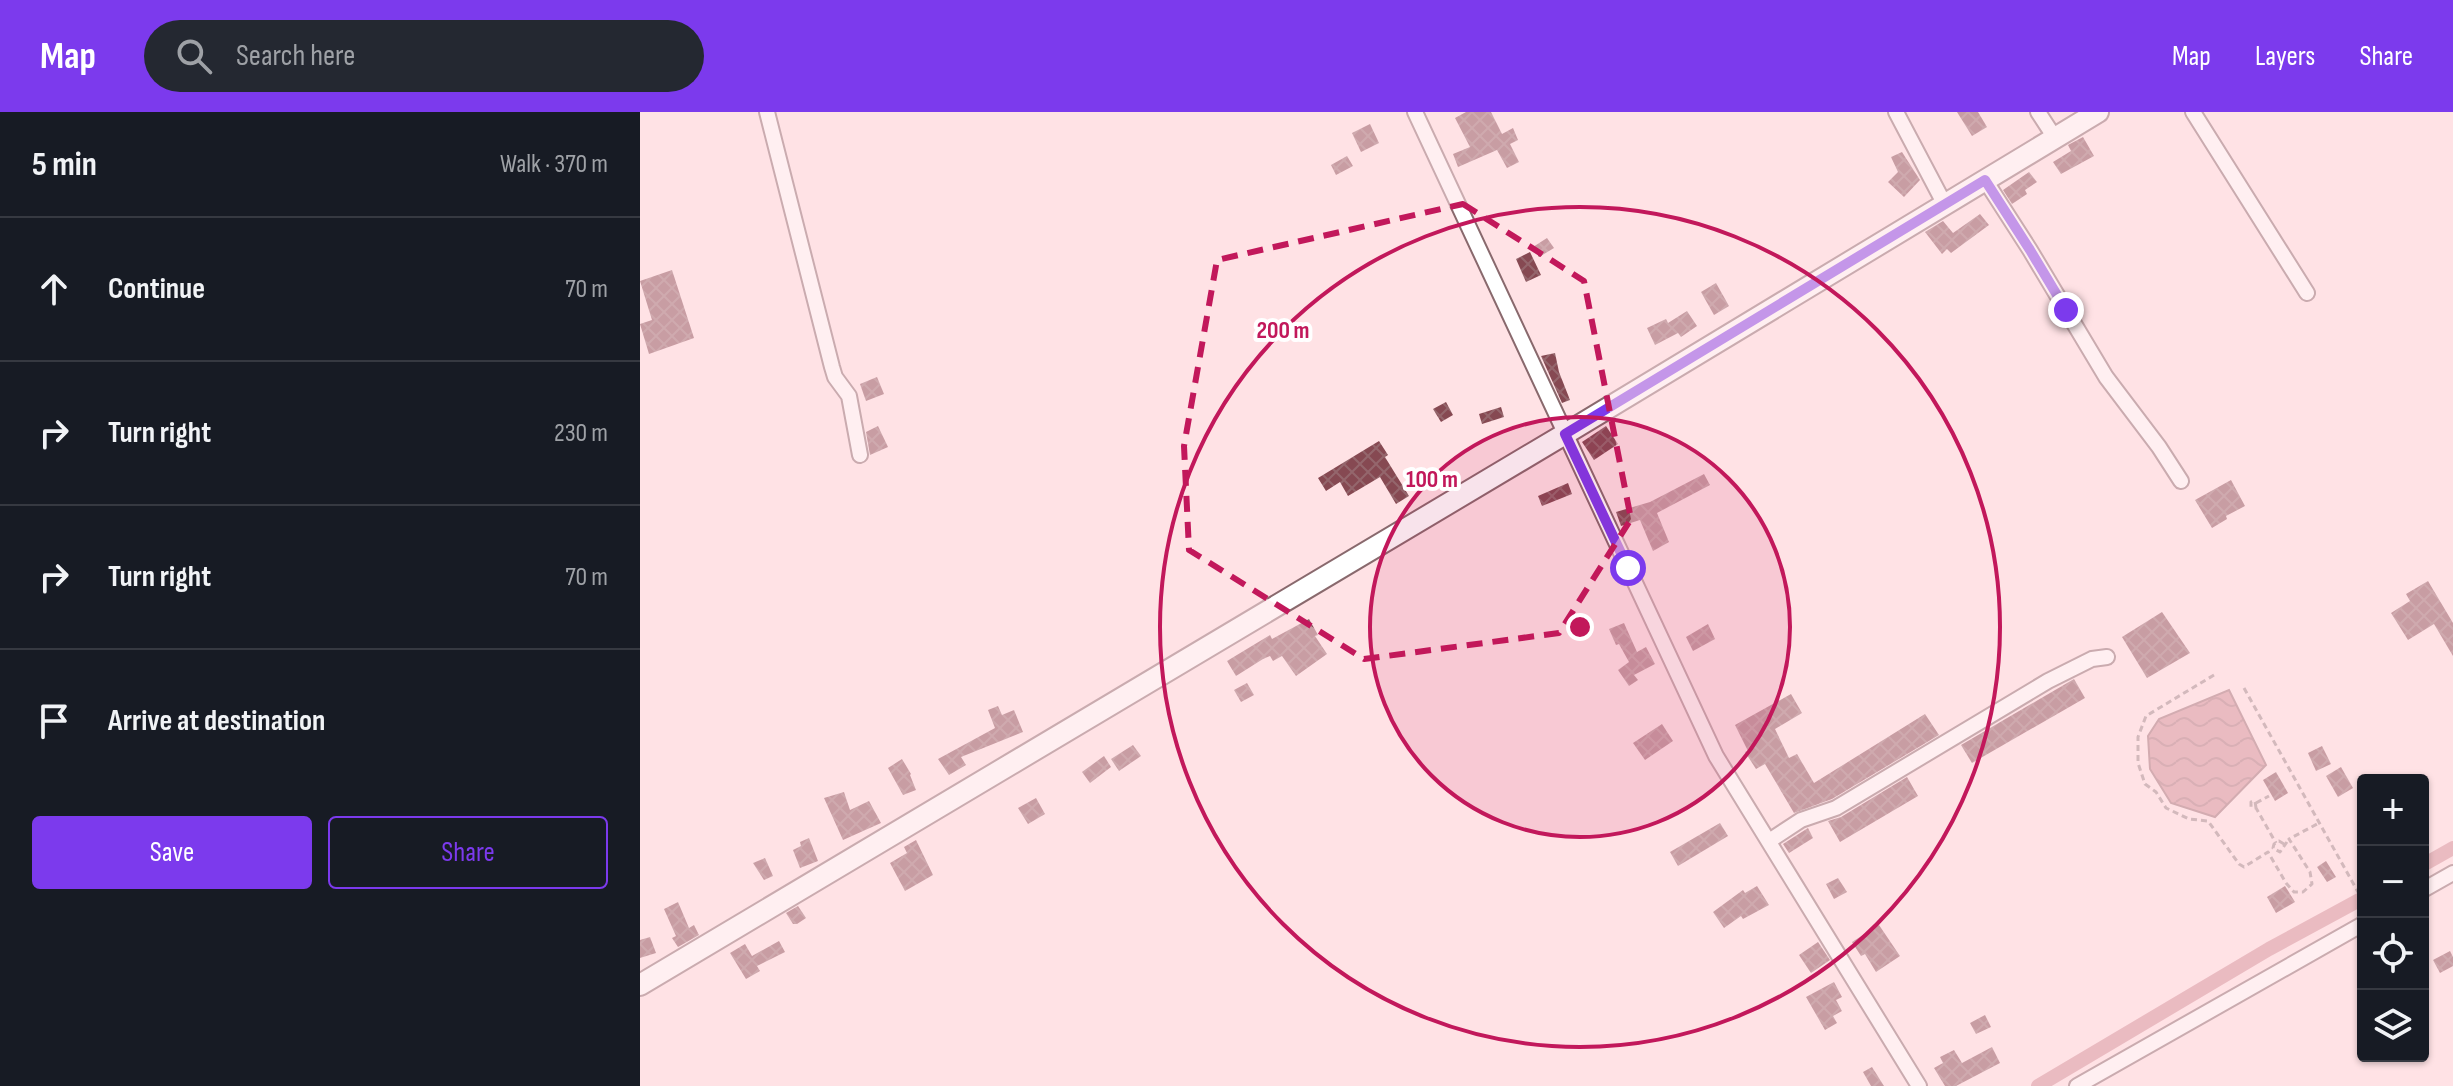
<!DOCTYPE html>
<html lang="en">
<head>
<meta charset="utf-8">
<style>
  :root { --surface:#171b24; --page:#242831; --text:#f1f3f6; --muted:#9ea1a6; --line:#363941; --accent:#7c3aed }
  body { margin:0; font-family:"Sofia Sans Condensed",sans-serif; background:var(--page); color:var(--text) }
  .controls { position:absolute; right:24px; bottom:24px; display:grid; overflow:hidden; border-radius:8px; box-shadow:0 2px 6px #0004 }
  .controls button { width:72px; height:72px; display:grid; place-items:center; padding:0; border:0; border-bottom:2px solid var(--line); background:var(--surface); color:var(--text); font:40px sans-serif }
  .stop { position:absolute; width:24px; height:24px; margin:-18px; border:6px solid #7c3aed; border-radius:50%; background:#fff }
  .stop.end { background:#7c3aed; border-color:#fff; box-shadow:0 2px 8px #0008 }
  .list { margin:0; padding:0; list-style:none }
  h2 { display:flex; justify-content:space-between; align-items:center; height:104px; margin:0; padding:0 32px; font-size:34px }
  h2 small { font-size:26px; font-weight:400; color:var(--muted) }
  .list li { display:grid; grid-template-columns:52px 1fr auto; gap:24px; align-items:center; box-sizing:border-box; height:144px; padding:0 32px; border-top:2px solid var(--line) }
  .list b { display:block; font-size:30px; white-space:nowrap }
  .list em { font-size:26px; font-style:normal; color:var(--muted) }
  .actions { display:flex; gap:16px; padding:24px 32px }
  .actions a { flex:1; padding:18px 0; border:2px solid var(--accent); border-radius:8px; text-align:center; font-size:28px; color:var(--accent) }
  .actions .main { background:var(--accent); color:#fff }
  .icon { flex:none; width:44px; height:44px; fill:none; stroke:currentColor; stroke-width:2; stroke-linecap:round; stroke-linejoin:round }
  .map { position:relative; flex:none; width:1813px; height:974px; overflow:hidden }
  header { display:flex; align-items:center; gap:48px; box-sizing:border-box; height:112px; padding:0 40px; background:var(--accent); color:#fff }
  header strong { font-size:38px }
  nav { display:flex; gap:44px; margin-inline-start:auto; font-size:28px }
  .search { width:560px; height:72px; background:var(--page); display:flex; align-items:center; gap:20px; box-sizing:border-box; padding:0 28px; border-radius:44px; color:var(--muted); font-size:30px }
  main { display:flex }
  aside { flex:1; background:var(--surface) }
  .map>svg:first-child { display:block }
  .water { fill:url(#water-waves); stroke:#9e6b71; stroke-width:2 }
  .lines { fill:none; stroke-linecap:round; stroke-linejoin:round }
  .canal { stroke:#d18d96; stroke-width:14 }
  .building { fill:url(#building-cross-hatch) }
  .street-casing { stroke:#89696d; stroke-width:18 }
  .secondary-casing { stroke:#89696d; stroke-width:24 }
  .path { stroke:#9d878a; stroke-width:3; stroke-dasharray:6 4; stroke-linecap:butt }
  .street { stroke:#fff; stroke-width:14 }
  .secondary { stroke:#fff; stroke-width:20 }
  .route { stroke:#7c3aed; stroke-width:10 }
  .marked { fill:none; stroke:#c2185b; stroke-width:6; stroke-dasharray:16 10; stroke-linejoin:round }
  .ring { fill:none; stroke:#c2185b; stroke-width:4 }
  .centre { fill:#c2185b; stroke:#fff; stroke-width:4 }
  .ring-label { font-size:24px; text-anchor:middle; font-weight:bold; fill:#c2185b; stroke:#fff; stroke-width:8; stroke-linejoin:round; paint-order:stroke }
</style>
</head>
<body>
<header>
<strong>Map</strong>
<div class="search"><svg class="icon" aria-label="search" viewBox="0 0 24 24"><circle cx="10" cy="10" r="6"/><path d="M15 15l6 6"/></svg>Search here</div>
<nav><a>Map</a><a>Layers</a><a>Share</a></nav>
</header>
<main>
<aside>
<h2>5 min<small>Walk · 370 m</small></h2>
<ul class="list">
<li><svg class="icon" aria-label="ahead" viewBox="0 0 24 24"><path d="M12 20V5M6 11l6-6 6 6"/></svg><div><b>Continue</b></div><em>70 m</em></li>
<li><svg class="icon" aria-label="right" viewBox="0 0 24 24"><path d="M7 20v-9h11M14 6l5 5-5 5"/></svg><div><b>Turn right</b></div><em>230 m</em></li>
<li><svg class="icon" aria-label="right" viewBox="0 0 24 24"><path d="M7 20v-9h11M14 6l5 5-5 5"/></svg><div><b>Turn right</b></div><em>70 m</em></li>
<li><svg class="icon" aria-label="arrive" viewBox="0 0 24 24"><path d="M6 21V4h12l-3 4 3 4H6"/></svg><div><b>Arrive at destination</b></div></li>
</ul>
<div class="actions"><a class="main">Save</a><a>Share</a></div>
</aside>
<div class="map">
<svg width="1813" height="974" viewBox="0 0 1813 974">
  <defs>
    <pattern id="water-waves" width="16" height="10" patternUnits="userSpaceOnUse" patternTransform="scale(2)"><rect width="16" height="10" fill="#d18d96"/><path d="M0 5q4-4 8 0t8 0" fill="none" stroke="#aa727a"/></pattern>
    <pattern id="building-cross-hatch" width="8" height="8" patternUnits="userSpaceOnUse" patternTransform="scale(2)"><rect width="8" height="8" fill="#864952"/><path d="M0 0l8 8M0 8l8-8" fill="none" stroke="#94666c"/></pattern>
  </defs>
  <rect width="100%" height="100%" fill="#ffe2e5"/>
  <polygon class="water" points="1589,578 1626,653 1575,705 1531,691 1510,657 1508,624 1519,607"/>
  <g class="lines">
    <g class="canal">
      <polyline points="1783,753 1813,736"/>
      <polyline points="1398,974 1629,837 1723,786"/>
    </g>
  </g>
  <g class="building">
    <polygon points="826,0 851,0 862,22 873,16 878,28 870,32 879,50 867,56 857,38 818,55 813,42 830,35 815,6"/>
    <polygon points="1317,0 1338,0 1347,15 1332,24"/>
    <polygon points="730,12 739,31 721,40 712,21"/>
    <polygon points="1443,25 1454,44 1421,62 1413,50 1431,39 1428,33"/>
    <polygon points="1262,40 1280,68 1264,85 1248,70 1258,60 1251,45"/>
    <polygon points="707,44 713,54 696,63 691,53"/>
    <polygon points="1389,60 1397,70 1385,78 1387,82 1372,92 1363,78"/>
    <polygon points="1340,102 1349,113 1311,141 1307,137 1302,142 1285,120 1303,109 1313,121"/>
    <polygon points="907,126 914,136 899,145 893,135"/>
    <polygon points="890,140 901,163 886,170 876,147"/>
    <polygon points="32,158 54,226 9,242 0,212 12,208 0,169"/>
    <polygon points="1076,171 1089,194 1074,203 1061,180"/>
    <polygon points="1047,199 1057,214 1041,225 1038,221 1015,233 1007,216 1026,207 1028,211"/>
    <polygon points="915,241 919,260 930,288 922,291 901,244"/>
    <polygon points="237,265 244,282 226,289 220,272"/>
    <polygon points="806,290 813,303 801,310 793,297"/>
    <polygon points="861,295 864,305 842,312 839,302"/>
    <polygon points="238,314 248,335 230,343 226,320"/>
    <polygon points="966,314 978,332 954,348 942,330"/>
    <polygon points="739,329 748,343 745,345 769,384 756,392 740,365 708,384 700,370 686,379 678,366"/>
    <polygon points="1064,362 1070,373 1017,401 1029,430 1013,439 1000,408 981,414 976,400 1010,390"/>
    <polygon points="1591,368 1605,394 1586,404 1587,407 1572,416 1555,388"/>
    <polygon points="928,371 932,382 902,394 898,384"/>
    <polygon points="1788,469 1813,511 1813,544 1794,512 1768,528 1751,501 1770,489 1766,482"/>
    <polygon points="1522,500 1550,541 1507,566 1482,525"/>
    <polygon points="669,507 678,523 675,524 687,542 656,564 642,544 633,549 630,544 623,547 596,564 587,549 630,523 632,527"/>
    <polygon points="984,511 997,540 1006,535 1015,552 994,563 998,568 989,574 978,558 989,550 979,532 976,533 969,517"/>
    <polygon points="1068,512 1075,527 1053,539 1046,525"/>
    <polygon points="1434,567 1445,586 1332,651 1321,633"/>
    <polygon points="607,571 614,583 601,590 594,578"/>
    <polygon points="1151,582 1162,601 1135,617 1149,646 1157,642 1174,671 1285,602 1299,623 1192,687 1154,701 1125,652 1116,657 1105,640 1108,639 1095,613"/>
    <polygon points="358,594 362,603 374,598 383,620 321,645 326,653 309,663 298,647 355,616 348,598"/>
    <polygon points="1022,612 1033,629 1005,648 993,631"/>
    <polygon points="493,633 501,644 479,659 471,647"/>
    <polygon points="1682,634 1691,652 1676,659 1668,641"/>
    <polygon points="464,644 471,655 450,671 442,660"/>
    <polygon points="262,647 271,662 270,663 276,678 263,683 248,656"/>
    <polygon points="1701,655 1713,676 1698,685 1686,664"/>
    <polygon points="1636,660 1648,681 1635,689 1623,668"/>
    <polygon points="1267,665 1278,684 1200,730 1188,709 1201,705"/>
    <polygon points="204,680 210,698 229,689 241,711 203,728 184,686"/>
    <polygon points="396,686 405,702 388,712 378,696"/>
    <polygon points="1080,711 1088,724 1038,754 1030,740"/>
    <polygon points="1168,716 1173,726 1149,741 1143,732"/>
    <polygon points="169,726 178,749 160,756 153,738 161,734 160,730"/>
    <polygon points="276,728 293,763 265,779 250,751 267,741 264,735"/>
    <polygon points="125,746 133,764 124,768 113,751"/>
    <polygon points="1686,749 1696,765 1687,770 1677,755"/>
    <polygon points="1198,766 1207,780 1194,787 1186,772"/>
    <polygon points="1117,774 1129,793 1103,807 1101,804 1084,816 1073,800 1103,778 1105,781"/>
    <polygon points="1645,774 1655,790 1636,801 1627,785"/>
    <polygon points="38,790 49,816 54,813 59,823 38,835 32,826 36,824 24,797"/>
    <polygon points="158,794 166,806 157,812 153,812 146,801"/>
    <polygon points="1239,813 1260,844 1236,860 1225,842 1221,844 1212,830"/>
    <polygon points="10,825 16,841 0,846 0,828"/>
    <polygon points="139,829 145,840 117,854 120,859 106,867 90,841 105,832 112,844"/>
    <polygon points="1178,830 1190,848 1171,861 1159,843"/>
    <polygon points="1810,839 1813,845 1813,854 1800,861 1793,848"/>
    <polygon points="1194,870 1202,885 1196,888 1202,899 1193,904 1197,911 1185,918 1166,885"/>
    <polygon points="1345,903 1351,915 1336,922 1330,911"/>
    <polygon points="1352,935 1360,951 1316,974 1305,974 1294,956 1303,951 1300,945 1314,938 1322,951"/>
    <polygon points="1232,955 1244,974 1231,974 1223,960"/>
  </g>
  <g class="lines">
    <g class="street-casing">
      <g id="street">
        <polyline points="127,0 192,255 195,265 209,284 220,343"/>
        <polyline points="775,0 1076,644 1279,974"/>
        <polyline points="1256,0 1305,93"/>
        <polyline points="1398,0 1415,26"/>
        <polyline points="1553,0 1667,181"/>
        <polyline points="1345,68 1390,138 1466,265 1519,335 1541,369"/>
        <polyline points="1129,729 1161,708 1196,696 1408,569 1452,547 1467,545"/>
        <polyline points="1783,778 1813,761"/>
        <polyline points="1437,974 1723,812"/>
      </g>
    </g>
    <g class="secondary-casing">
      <polyline id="secondary" points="0,873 925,322 1458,0"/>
    </g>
    <g class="path">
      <polyline points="1574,563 1506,604 1498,625 1498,651 1505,672 1516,680 1526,696 1549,707 1568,709 1599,752 1604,755 1628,740 1646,771 1654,780 1663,780 1672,772 1670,760 1649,727 1679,711"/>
      <polyline points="1604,576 1723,789"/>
      <polyline points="1616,691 1629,684"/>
      <polyline points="1616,696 1615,689 1611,690 1611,695 1616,696 1636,731"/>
      <polyline points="1644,732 1639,729 1634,732 1633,736 1640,740 1649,727"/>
    </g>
    <use href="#street" class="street"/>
    <use href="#secondary" class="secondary"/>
  </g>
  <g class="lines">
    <polyline class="route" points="988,456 925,322 1345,68 1390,138 1426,198"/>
  </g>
  <path d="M0 0H1813V974H0ZM 823,92 L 944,169 L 991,407 L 919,521 L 724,547 L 549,438 L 544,334 L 577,148 Z" fill="#ffe2e5" fill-opacity=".55" fill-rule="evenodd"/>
  <path class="marked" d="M 823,92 L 944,169 L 991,407 L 919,521 L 724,547 L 549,438 L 544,334 L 577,148 Z"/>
  <circle cx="940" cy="515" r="210" fill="#c2185b" fill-opacity=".12"/>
  <g class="ring">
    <circle cx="940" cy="515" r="210"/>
    <circle cx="940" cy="515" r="420"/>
  </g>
  <circle cx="940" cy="515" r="12" class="centre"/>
  <g class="ring-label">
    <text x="643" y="226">200 m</text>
    <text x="792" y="375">100 m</text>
  </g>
</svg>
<div class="controls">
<button>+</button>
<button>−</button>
<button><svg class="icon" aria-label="locate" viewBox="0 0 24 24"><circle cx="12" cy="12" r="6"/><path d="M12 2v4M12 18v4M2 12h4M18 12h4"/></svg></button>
<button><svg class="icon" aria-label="layers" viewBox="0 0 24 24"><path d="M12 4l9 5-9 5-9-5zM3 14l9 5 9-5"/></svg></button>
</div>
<div class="stop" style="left:988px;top:456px"></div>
<div class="stop end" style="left:1426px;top:198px"></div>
</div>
</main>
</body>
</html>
